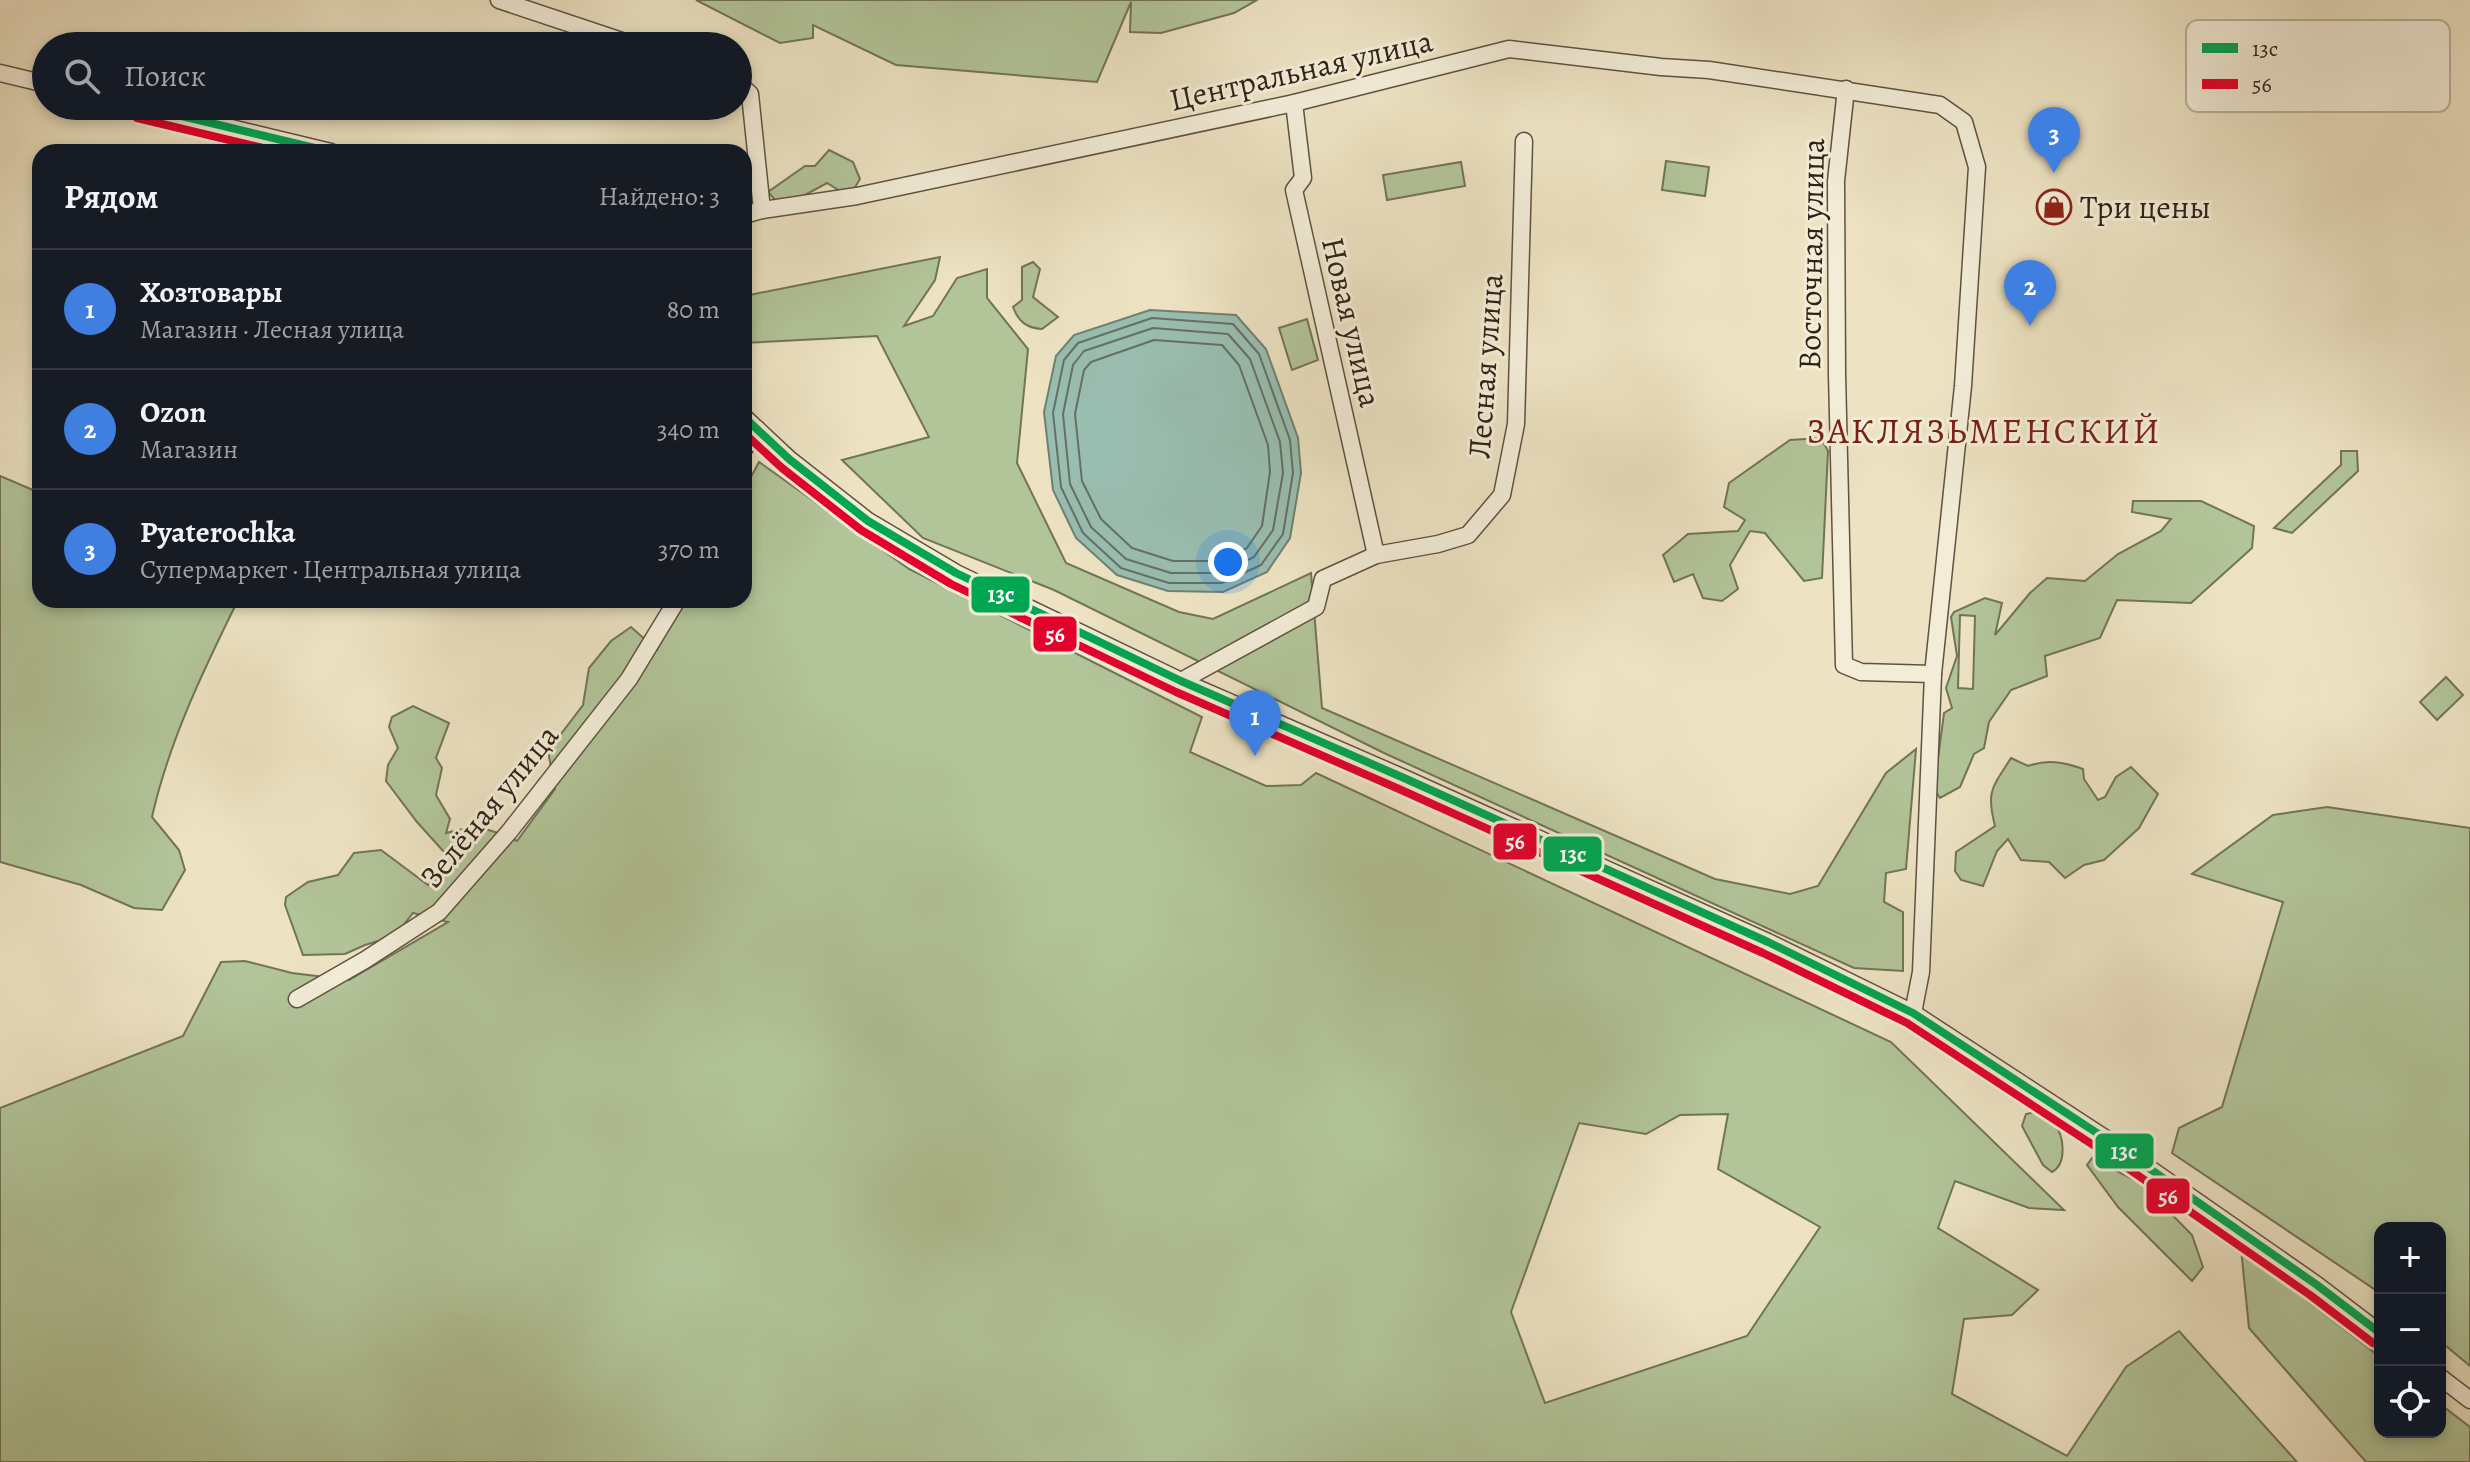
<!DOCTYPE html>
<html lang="ru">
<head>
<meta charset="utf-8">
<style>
  :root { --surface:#171b24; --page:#242831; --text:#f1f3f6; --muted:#9ea1a6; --line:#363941; --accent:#8c9099 }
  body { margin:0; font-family:Alegreya,serif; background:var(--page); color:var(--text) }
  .controls { position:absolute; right:24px; bottom:24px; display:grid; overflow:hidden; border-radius:16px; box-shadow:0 4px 12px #0003 }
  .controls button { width:72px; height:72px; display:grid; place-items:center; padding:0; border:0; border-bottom:2px solid var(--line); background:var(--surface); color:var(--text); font:40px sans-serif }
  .you { position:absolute; left:1228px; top:562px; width:28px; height:28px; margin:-20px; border:6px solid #fff; border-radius:50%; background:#1a73e8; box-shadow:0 0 0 12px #1a73e833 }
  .badge { display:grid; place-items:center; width:52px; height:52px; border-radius:50%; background:var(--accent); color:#fff; font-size:26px; font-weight:700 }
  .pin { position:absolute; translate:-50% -66px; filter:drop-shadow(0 2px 4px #0008) }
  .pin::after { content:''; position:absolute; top:42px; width:28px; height:24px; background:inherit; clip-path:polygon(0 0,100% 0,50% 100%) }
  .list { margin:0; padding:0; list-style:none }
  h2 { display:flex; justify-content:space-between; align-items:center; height:104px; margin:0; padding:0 32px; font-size:34px }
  h2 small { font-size:26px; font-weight:400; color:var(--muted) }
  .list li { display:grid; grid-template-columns:52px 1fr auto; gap:24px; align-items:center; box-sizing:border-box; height:120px; padding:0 32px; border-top:2px solid var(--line) }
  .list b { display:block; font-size:30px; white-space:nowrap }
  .list p { margin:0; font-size:26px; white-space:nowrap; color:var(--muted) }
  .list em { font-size:26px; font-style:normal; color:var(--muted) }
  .icon { flex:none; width:44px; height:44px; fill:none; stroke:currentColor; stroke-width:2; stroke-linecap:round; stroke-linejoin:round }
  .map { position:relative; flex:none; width:2470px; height:1462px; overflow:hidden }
  .search { position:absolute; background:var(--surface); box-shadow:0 4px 12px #0003; left:32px; top:32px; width:720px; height:88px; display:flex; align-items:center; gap:20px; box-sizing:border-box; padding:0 28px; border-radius:44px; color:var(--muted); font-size:30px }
  .panel { position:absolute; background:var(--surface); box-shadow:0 4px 12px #0003; left:32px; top:144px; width:720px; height:464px; border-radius:24px }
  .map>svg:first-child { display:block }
  .green { fill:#b2c599; stroke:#717458; stroke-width:2; fill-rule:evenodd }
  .water { fill:#99beb1; stroke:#6f8073; stroke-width:2 }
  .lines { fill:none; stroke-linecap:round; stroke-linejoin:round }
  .shore { stroke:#647064; stroke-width:2 }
  .minor-casing { stroke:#5f5242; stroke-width:19 }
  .minor { stroke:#f3edd8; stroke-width:16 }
  .bus-1-casing { stroke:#f3edd8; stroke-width:14 }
  .bus-2-casing { stroke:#f3edd8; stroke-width:14 }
  .bus-1 { stroke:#00a651; stroke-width:8 }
  .bus-2 { stroke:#e4002b; stroke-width:8 }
  .labels { text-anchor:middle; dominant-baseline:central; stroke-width:6; stroke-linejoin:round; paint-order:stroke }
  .street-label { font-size:32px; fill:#302217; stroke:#f3edd8 }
  .poi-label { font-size:32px; fill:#302217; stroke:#f3edd8; text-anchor:start }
  .quarter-label { font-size:36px; letter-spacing:2px; fill:#7a1f14; stroke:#f3edd8 }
  .key { fill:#f3edd8; stroke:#b8b09e; stroke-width:2 }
  .key-label { font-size:22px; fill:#302217 }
  .line-badge { stroke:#f3edd8; stroke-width:3 }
  .badge-label { font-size:22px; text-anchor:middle; font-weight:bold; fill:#fff }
</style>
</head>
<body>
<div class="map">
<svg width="2470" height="1462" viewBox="0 0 2470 1462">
  <rect width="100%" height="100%" fill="#ede3c3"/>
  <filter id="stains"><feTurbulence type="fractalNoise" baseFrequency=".0025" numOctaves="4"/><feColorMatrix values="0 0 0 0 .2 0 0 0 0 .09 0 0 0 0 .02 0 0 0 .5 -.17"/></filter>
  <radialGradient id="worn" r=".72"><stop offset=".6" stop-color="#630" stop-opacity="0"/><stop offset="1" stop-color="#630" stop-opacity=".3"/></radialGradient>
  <g class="green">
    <polygon points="696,0 1257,0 1234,13 1161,33 1130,32 1131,2 1097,82 896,65 813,25 813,38 780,43"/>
    <polygon points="829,150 853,162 860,179 854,189 840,191 827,183 794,201 776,201 768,192 805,166 815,166"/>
    <polygon points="1666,161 1709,167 1705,196 1662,190"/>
    <polygon points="1461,162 1465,186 1387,200 1383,175"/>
    <polygon points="940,257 935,280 904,326 933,316 957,278 987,269 987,298 1028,349 1017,463 1066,563 1179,612 1213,619 1311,573 1322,708 1715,879 1790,894 1818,886 1886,773 1916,749 1906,869 1886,873 1884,902 1903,912 1903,971 1854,968 1384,753 1054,590 923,538 842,460 929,437 877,336 744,343 744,296"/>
    <path d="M 1033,262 L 1040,269 L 1033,297 L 1058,317 L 1042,329 C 1026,328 1018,321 1013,307 L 1022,300 L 1022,267 Z"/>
    <polygon points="1307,319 1318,360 1292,370 1279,328"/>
    <polygon points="1821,438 1828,451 1822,578 1804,581 1765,533 1750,531 1730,565 1738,589 1722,601 1703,598 1693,574 1674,582 1663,555 1688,534 1738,531 1745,520 1724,507 1729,483 1790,440"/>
    <polygon points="2341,451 2357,451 2358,471 2292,533 2274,528 2341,465"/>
    <path d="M 759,462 L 909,569 L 1202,717 L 1190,752 L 1266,786 L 1301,785 L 1316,773 L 1891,1042 L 2064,1210 L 2029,1208 L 1955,1181 L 1938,1228 L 2038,1290 L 2012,1315 L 1964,1319 L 1952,1394 L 2067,1456 L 2126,1367 L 2179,1331 L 2297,1462 L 0,1462 L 0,1108 L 183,1036 L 221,962 L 245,961 L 292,973 L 349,980 L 448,922 L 413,913 L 395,936 L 365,945 L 345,954 L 303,955 L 285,905 L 286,897 L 308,882 L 338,875 L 354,853 L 381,850 L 428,885 L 455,864 L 417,822 L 386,781 L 388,765 L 398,748 L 389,727 L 392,717 L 413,706 L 449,723 L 436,758 L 442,768 L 436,795 L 450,819 L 446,833 C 476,824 489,828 517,841 L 555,789 L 548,751 L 583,705 L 589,668 L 611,641 L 631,627 L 657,650 L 684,600 L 744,600 L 744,490 ZM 1728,1114 L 1718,1169 L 1820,1227 L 1747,1336 L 1545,1403 L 1511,1312 L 1579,1123 L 1646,1134 L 1680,1115 Z"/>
    <path d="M 0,476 L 40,493 L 40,600 L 238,600 C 204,669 169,741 152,817 L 179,850 L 185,870 L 162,910 L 134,908 L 81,885 L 0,862 Z"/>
    <path d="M 2133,501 L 2201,501 L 2254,526 L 2252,548 L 2191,603 L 2117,600 L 2100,638 L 2045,656 L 2047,676 L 2011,690 L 1989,722 L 1984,748 L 1974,754 L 1960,787 L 1940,798 L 1934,789 L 1944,713 L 1952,708 L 1946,688 L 1957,656 L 1951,617 L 1954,612 L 1985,598 L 2002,603 L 1995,635 L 2030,593 L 2047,578 L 2085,581 L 2118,554 L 2161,531 L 2171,519 L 2132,512 ZM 1960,615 L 1975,616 L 1973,689 L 1958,688 Z"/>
    <polygon points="2446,677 2463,695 2437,720 2420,702"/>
    <path d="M 2011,758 L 2028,766 C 2047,759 2064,762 2083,769 L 2084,779 L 2098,800 L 2105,797 L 2116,777 L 2131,767 L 2158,794 L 2139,828 L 2104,860 L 2084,865 L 2065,878 L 2049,862 L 2021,860 L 2008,839 L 1997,851 L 1983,886 L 1961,880 L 1955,871 L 1956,852 L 1995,826 C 1986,791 1992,788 2011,758 Z"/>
    <polygon points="2327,807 2470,828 2470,1366 2440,1341 2440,1228 2380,1228 2380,1293 2172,1153 2179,1128 2222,1107 2283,902 2192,874 2273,815"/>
    <path d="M 2035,1112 C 2041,1115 2049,1119 2053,1123 C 2065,1135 2067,1164 2052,1172 L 2043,1165 L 2022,1126 L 2026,1114 Z"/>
    <polygon points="2092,1158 2142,1184 2192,1235 2203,1267 2192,1281 2118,1207 2087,1165"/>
    <polygon points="2241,1249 2380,1357 2380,1432 2440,1432 2440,1404 2470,1427 2470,1462 2366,1462 2249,1328"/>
  </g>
  <polygon class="water" points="1150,310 1236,315 1266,349 1298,438 1301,473 1290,538 1267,572 1223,592 1168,591 1117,575 1076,538 1053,490 1044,412 1056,356 1074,335"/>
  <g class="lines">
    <g class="shore">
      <polygon points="1152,318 1233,324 1259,354 1290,440 1293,473 1283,534 1261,565 1222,583 1169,583 1121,568 1083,533 1061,487 1053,413 1064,360 1078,343"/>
      <polygon points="1153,328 1228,334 1250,359 1280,442 1283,473 1273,530 1254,557 1219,573 1171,573 1126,559 1091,527 1070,484 1063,414 1073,365 1084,351"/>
      <polygon points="1154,340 1222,345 1239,365 1268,445 1270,472 1262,526 1247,548 1217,561 1173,561 1132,548 1101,519 1082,481 1075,414 1084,370 1091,362"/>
    </g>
    <g class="minor-casing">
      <g id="minor">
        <polyline points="499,0 637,46"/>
        <polyline points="0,73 46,84"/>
        <polyline points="738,83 750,94 762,210"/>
        <polyline points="1846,89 1836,181 1837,374 1844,665 1861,672 1933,674"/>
        <polyline points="1294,103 1303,178 1294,190 1376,555"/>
        <polyline points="140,106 331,152"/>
        <polyline points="744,215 762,210 857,196 1294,103 1509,49 1661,67 1709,70 1940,105 1964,122 1977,167 1963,386 1933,674 1921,972 1913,1013"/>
        <polyline points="744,417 789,459 868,521 956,573 1181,681 1404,778 1768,942 1913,1013 2120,1148 2317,1285 2380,1333"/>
        <polyline points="744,449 757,429"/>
        <polyline points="1181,681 1316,607 1323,579 1376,555 1438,544 1468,535 1502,495 1516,424 1524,141"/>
        <polyline points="297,999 365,960 439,912 509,832 629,679 677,600"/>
        <polyline points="2440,1377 2470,1400"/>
      </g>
    </g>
    <use href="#minor" class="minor"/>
    <g class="bus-1-casing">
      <g id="bus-1">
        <polyline points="140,106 331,152"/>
        <polyline points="744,417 789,459 868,521 956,573 1181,681 1404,778 1768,942 1913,1013 2120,1148 2317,1285 2380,1333"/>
      </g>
    </g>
    <g class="bus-2-casing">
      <g id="bus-2">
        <polyline points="137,118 280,152"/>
        <polyline points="744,433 782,468 861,530 951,584 1176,692 1399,789 1763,953 1907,1023 2113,1158 2310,1295 2373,1343"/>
      </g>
    </g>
    <use href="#bus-1" class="bus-1"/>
    <use href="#bus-2" class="bus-2"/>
  </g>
  <defs>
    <g id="shop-ring" transform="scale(1.8)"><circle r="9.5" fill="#f3edd8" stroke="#8f2418" stroke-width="1.5"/><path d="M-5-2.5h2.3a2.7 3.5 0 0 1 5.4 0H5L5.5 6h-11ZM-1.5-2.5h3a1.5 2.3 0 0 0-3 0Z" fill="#8f2418"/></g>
  </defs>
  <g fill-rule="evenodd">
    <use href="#shop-ring" x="2054" y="207"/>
  </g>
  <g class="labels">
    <g class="street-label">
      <text transform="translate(1301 70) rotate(-13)">Центральная улица</text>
      <text transform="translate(1811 254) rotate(-89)">Восточная улица</text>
      <text transform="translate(1352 322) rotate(77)">Новая улица</text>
      <text transform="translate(1485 366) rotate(-86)">Лесная улица</text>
      <text transform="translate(489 806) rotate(-51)">Зелёная улица</text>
    </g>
    <g class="poi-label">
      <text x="2080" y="207">Три цены</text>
    </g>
    <g class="quarter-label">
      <text x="1984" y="430">ЗАКЛЯЗЬМЕНСКИЙ</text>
    </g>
  </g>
  <rect x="2186" y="20" width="264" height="92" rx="12" class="key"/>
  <rect x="2202" y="43" width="36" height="10" fill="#00a651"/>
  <rect x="2202" y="79" width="36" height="10" fill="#e4002b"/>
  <g class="key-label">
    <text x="2252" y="56">13с</text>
    <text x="2252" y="92">56</text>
  </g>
  <g class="line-badge">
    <rect x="970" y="575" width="61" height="39" rx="8" fill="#00a651"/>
    <rect x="1032" y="615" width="46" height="38" rx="8" fill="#e4002b"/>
    <rect x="1492" y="822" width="46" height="39" rx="8" fill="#e4002b"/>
    <rect x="1542" y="835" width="61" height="38" rx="8" fill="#00a651"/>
    <rect x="2094" y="1132" width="61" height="38" rx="8" fill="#00a651"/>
    <rect x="2145" y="1177" width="46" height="38" rx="8" fill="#e4002b"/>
  </g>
  <g class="badge-label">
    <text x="1001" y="602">13с</text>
    <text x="1055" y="642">56</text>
    <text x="1515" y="849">56</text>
    <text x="1573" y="862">13с</text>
    <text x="2124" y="1159">13с</text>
    <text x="2168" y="1204">56</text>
  </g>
  <rect width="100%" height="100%" filter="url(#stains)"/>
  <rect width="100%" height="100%" fill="url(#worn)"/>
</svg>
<div class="controls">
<button>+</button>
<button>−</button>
<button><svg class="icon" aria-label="locate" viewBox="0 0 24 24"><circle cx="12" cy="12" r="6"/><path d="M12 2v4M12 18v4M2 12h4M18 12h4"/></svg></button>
</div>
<div class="you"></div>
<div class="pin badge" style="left:1255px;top:756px;background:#3f7fe0">1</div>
<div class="pin badge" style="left:2030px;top:326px;background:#3f7fe0">2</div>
<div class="pin badge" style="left:2054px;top:173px;background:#3f7fe0">3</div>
<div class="search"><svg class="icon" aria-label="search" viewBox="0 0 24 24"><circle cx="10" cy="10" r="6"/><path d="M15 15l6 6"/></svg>Поиск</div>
<section class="panel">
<h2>Рядом<small>Найдено: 3</small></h2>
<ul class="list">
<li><span class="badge" style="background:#3f7fe0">1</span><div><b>Хозтовары</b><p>Магазин · Лесная улица</p></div><em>80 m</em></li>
<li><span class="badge" style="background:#3f7fe0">2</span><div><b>Ozon</b><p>Магазин</p></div><em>340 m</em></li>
<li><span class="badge" style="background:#3f7fe0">3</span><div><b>Pyaterochka</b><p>Супермаркет · Центральная улица</p></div><em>370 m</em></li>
</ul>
</section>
</div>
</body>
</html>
